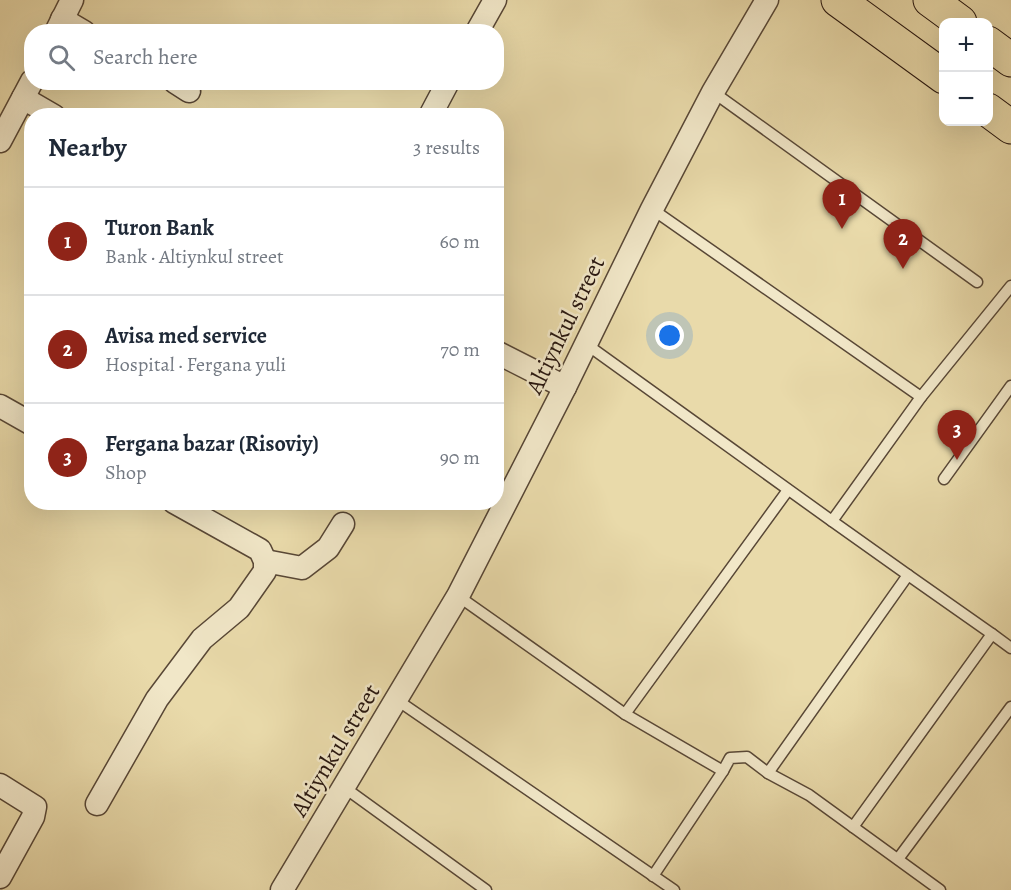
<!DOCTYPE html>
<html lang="en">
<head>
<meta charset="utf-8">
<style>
  :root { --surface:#fff; --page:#f2f2f3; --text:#1f2937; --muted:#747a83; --line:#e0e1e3; --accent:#8f2418 }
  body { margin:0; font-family:Alegreya,serif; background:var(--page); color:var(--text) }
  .controls { position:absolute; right:18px; top:18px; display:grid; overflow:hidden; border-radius:12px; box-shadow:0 6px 24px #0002 }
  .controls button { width:54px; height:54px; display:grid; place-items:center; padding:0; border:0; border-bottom:2px solid var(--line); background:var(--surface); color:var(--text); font:30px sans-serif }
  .you { position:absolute; left:670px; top:336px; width:21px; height:21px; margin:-15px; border:4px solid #fff; border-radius:50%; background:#1a73e8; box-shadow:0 0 0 9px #1a73e833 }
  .badge { display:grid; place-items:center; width:39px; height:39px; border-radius:50%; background:var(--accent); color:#fff; font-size:20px; font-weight:700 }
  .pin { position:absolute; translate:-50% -50px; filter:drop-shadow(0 2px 3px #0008) }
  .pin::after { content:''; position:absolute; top:32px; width:21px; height:18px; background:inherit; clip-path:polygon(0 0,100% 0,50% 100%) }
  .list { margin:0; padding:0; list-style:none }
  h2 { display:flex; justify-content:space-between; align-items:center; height:78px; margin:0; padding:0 24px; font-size:26px }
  h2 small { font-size:20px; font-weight:400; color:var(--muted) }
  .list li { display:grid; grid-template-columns:39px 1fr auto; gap:18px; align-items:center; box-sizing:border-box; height:108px; padding:0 24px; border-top:2px solid var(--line) }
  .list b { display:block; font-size:22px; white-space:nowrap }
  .list p { margin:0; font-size:20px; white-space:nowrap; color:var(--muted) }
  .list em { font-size:20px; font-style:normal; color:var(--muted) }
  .icon { flex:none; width:33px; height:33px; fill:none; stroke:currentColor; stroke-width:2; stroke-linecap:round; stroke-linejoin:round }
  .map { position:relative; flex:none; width:1011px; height:890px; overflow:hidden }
  .search { position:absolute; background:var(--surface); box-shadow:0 6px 24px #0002; left:24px; top:24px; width:480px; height:66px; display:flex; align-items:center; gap:15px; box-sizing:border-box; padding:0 21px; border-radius:24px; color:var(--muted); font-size:22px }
  .panel { position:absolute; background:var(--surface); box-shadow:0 6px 24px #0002; left:24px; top:108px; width:480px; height:402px; border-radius:24px }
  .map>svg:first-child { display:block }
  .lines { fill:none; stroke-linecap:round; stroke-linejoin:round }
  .service-casing { stroke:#584736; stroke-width:13 }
  .minor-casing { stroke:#584736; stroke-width:25 }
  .primary-casing { stroke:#27160f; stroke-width:35 }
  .service { stroke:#f1e7c8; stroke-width:10 }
  .minor { stroke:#f1e7c8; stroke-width:22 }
  .primary { stroke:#e9daaa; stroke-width:33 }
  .labels { text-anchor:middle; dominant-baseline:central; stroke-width:5; stroke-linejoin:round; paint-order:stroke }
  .street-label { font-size:24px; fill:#27160f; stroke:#f1e7c8 }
</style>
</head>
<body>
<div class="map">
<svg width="1011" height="890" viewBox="0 0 1011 890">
  <rect width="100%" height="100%" fill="#e9daaa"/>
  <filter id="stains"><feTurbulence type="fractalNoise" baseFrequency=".00333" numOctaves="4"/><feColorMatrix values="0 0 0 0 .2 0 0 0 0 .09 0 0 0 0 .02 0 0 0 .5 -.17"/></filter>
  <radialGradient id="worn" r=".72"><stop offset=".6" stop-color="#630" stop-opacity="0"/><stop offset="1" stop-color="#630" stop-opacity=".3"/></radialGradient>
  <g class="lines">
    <g class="service-casing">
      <g id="service">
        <polyline points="713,92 977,282"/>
        <polyline points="652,209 921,397"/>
        <polyline points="586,344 832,521 921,397 1011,286"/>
        <polyline points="944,479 1011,386"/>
        <polyline points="832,521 908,575"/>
        <polyline points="458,596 625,714 723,771 653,876"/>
        <polyline points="992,634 1011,648"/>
        <polyline points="397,700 674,890"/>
        <polyline points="625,714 788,490"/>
        <polyline points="723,771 730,758 747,757 768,773 809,795 940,890"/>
        <polyline points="768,773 908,575 992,634 853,827"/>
        <polyline points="345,788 486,890"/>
        <polyline points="898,859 1011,707"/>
      </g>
    </g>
    <g class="minor-casing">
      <g id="minor">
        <polyline points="62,19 84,32"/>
        <polyline points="56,32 72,0"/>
        <polyline points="477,32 495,0"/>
        <polyline points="175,82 189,91"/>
        <polyline points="23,98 54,116"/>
        <polyline points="430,116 448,82"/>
        <polyline points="0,141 32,81"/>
        <polyline points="496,352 565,387"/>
        <polyline points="0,406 32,424"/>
        <polyline points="265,561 302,568 328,548 343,524"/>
        <polyline points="0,785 35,807 33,817 0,877"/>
        <polyline points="97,804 157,699 202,639 239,608 265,571 265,561 260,550 174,502"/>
        <polyline points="282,890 458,596 565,387 652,209 713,92 767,0"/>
      </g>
    </g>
    <g class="primary-casing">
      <g id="primary">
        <polyline points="838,0 944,77"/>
        <polyline points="930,0 960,22"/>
        <polyline points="988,43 1011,60"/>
        <polyline points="988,110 1011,127"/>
      </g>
    </g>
    <use href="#service" class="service"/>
    <use href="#minor" class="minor"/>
    <use href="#primary" class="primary"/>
  </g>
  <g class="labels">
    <g class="street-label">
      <text transform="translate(565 325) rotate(-64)">Altiynkul street</text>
      <text transform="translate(335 750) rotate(-59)">Altiynkul street</text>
    </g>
  </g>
  <rect width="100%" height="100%" filter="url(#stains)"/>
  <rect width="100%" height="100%" fill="url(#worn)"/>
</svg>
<div class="controls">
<button>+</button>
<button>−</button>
</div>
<div class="you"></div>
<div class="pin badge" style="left:842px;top:229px">1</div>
<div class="pin badge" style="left:903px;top:269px">2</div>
<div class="pin badge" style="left:957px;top:460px">3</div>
<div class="search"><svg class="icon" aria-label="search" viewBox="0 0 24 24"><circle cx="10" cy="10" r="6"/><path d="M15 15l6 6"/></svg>Search here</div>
<section class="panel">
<h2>Nearby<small>3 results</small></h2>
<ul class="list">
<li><span class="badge">1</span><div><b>Turon Bank</b><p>Bank · Altiynkul street</p></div><em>60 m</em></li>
<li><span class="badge">2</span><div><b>Avisa med service</b><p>Hospital · Fergana yuli</p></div><em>70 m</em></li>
<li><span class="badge">3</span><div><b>Fergana bazar (Risoviy)</b><p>Shop</p></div><em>90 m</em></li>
</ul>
</section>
</div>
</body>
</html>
